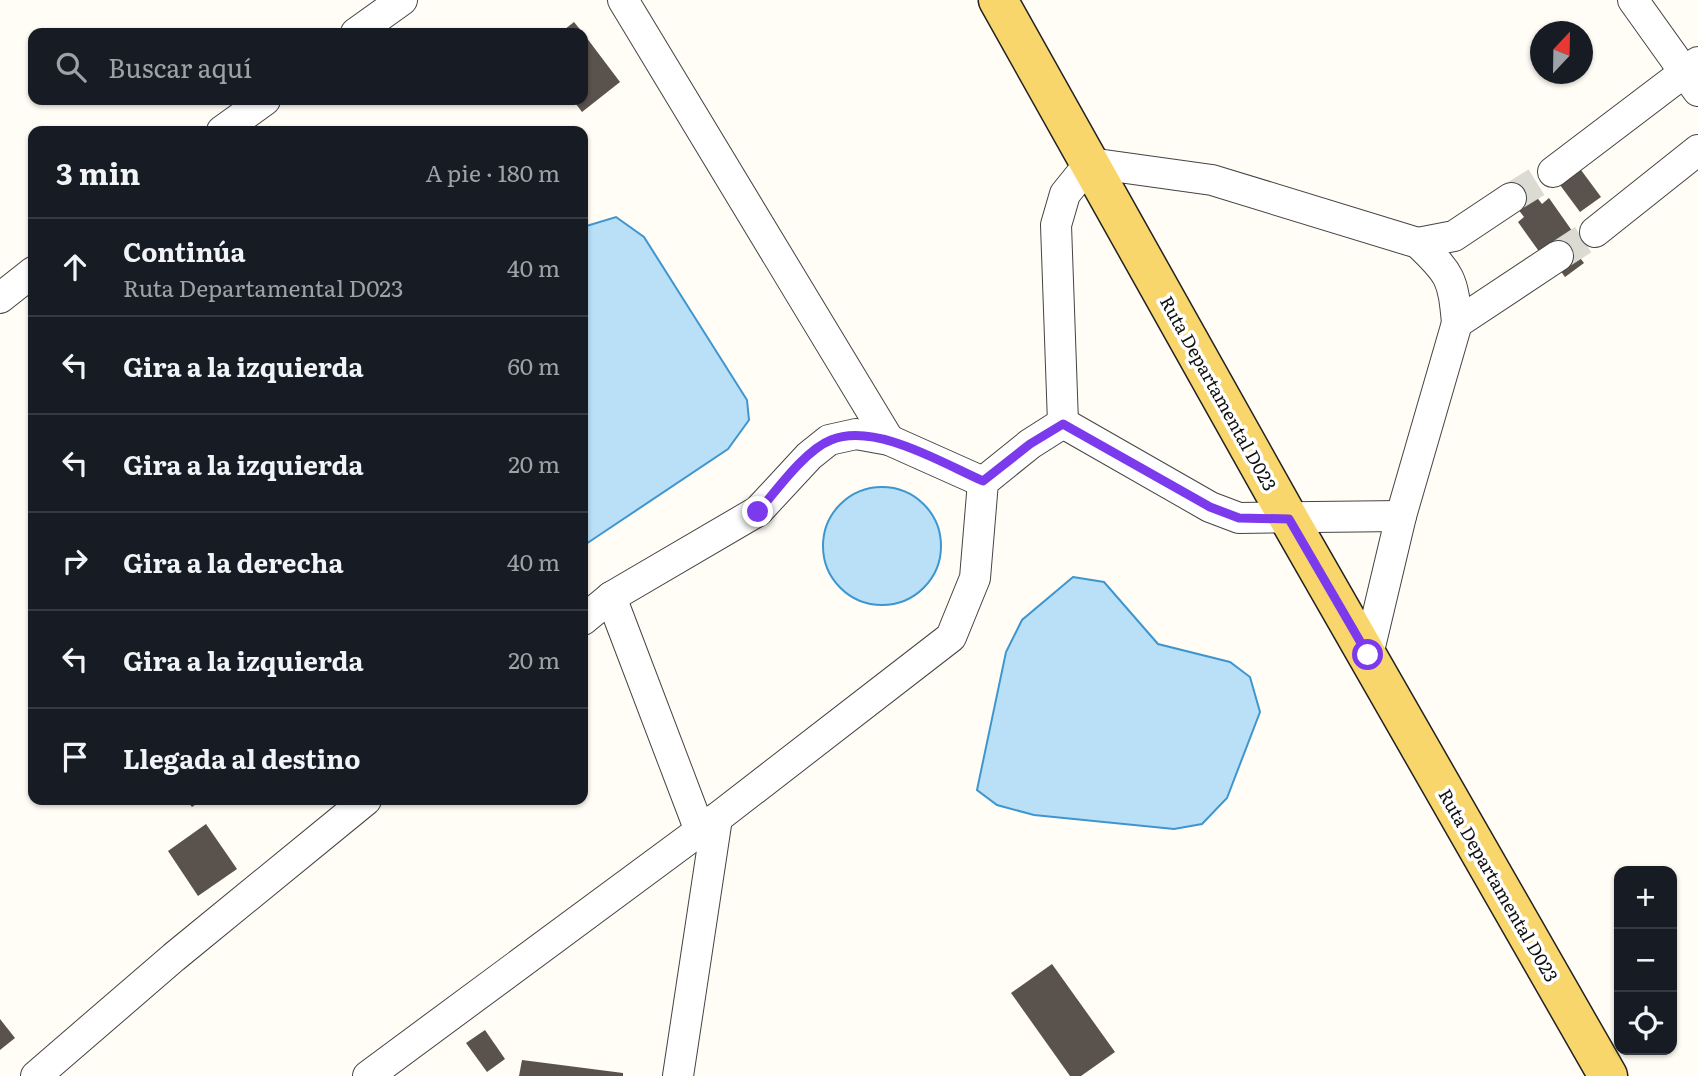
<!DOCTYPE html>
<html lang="es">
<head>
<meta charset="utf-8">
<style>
  :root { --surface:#171b24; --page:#20242c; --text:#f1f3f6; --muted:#9ea1a6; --line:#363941 }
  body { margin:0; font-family:Literata,serif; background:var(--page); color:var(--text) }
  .controls { position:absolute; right:21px; bottom:21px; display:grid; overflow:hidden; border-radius:14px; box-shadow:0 2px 5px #0004 }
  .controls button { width:63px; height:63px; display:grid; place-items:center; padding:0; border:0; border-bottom:2px solid var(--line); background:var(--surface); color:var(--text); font:35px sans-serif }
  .compass { position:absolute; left:1530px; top:21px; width:63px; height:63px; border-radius:50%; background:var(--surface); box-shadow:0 2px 5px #0004; rotate:22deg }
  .stop { position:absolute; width:21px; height:21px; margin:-16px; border:5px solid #7c3aed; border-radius:50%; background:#fff }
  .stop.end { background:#7c3aed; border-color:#fff; box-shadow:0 2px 7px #0008 }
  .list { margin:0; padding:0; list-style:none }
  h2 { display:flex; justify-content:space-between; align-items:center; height:91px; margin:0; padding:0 28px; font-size:30px }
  h2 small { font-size:23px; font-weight:400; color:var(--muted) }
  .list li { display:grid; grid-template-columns:46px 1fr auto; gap:21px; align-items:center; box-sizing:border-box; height:98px; padding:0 28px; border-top:2px solid var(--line) }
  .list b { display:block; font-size:26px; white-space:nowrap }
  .list p { margin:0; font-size:23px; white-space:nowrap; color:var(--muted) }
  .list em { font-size:23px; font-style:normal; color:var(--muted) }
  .icon { flex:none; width:38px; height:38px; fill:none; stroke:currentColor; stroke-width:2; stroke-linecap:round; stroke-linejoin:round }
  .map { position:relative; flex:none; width:1698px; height:1076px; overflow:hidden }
  .search { position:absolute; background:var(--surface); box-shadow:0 2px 5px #0004; left:28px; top:28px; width:560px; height:77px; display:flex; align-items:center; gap:18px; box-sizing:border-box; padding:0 24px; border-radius:14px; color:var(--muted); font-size:26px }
  .panel { position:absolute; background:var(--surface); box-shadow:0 2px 5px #0004; left:28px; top:126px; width:560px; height:679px; border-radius:14px }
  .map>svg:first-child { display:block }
  .water { fill:#b9e0f7; stroke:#3f96cf; stroke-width:2 }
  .building { fill:#5a524d }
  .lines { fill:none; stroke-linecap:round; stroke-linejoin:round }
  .minor-tunnel { stroke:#dbdad3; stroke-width:30; stroke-dasharray:30 15; stroke-linecap:butt }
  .minor-casing { stroke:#444; stroke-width:32 }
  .major-casing { stroke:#222; stroke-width:41 }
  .minor { stroke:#fff; stroke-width:30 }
  .major { stroke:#f9d66b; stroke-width:38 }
  .route { stroke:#7c3aed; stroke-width:9 }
  .labels { text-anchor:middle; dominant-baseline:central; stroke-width:7; stroke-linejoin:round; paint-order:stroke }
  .street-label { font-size:18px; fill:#111; stroke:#fff }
</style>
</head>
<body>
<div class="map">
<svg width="1698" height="1076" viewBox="0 0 1698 1076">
  <rect width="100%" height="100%" fill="#fffdf5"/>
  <g class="water">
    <polygon points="616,217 644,237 747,400 749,420 728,449 583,546 583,227"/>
    <circle cx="882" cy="546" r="59"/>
    <polygon points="1073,577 1104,582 1158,644 1230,662 1250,677 1260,712 1227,798 1202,824 1174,829 1034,815 997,805 977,790 1006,652 1022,620"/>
  </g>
  <g class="building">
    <polygon points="574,22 583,33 560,33"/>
    <polygon points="583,33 620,82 582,112 573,100 583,100"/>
    <polygon points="1581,170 1601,197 1580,212 1560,185"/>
    <polygon points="1526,183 1542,204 1549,198 1575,235 1567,241 1584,263 1565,277 1548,254 1543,257 1518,222 1524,217 1508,196"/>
    <polygon points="186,800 202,800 192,807"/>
    <polygon points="206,824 237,869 198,896 168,851"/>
    <polygon points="1052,964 1115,1052 1081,1076 1070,1076 1011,993"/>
    <polygon points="0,1019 15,1038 0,1050"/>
    <polygon points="485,1030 505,1059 487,1072 466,1043"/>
    <polygon points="522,1060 623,1073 623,1076 519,1076"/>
  </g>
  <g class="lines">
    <g class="minor-tunnel">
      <polyline points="1511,198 1553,172"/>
      <polyline points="1558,256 1595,232"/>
    </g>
    <g class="minor-casing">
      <g id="minor">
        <polyline points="623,0 889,440"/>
        <polyline points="1633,0 1698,91"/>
        <polyline points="356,33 402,0"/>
        <polyline points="222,131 265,100"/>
        <polyline points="1553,172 1698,62"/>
        <polyline points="1595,232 1698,150"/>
        <polyline points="1418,243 1454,236 1511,198"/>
        <polyline points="0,298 33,272"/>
        <path d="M 1063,423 L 1056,225 L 1065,194 L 1090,163 L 1212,180 L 1418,243 C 1451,274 1453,279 1457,323"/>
        <polyline points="1063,423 1210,507 1239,518 1401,516"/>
        <polyline points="611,597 700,831"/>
        <polyline points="583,620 611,597 758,511 809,456 829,440 856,434 889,440 983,482"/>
        <polyline points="1368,655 1401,516 1457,323 1558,256"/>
        <polyline points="36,1076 174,957 366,800"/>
        <polyline points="368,1076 717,818 951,637 975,578 983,482 1030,444 1063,423"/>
        <polyline points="678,1076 717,818"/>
      </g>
    </g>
    <g class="major-casing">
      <polyline id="major" points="998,0 1289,519 1608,1076"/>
    </g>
    <use href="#minor" class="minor"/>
    <use href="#major" class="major"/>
  </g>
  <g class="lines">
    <path class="route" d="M 758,512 C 776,491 805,450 831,440 C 875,422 942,463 983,481 L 1030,444 L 1063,424 L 1210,507 L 1239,518 L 1289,519 L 1368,655"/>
  </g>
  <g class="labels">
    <g class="street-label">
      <text transform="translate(1219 393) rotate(61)">Ruta Departamental D023</text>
      <text transform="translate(1499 885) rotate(60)">Ruta Departamental D023</text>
    </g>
  </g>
</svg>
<div class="controls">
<button>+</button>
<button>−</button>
<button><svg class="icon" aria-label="locate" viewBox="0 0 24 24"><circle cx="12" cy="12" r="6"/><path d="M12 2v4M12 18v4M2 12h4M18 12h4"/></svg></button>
</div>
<svg class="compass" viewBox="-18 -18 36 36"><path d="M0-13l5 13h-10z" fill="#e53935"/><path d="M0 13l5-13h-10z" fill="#9ea1a6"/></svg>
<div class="stop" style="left:1368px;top:655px"></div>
<div class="stop end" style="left:758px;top:512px"></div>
<div class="search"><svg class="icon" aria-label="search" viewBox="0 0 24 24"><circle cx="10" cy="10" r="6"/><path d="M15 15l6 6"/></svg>Buscar aquí</div>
<section class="panel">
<h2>3 min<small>A pie · 180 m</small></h2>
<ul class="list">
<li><svg class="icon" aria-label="ahead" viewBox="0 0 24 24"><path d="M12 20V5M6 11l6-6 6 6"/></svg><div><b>Continúa</b><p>Ruta Departamental D023</p></div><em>40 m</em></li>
<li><svg class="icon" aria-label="left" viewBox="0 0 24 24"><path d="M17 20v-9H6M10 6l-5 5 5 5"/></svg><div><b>Gira a la izquierda</b></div><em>60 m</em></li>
<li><svg class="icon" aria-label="left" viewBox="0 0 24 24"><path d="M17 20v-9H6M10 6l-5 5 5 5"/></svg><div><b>Gira a la izquierda</b></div><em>20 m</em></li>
<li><svg class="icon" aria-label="right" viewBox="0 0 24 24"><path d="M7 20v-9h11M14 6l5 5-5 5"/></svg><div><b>Gira a la derecha</b></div><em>40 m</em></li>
<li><svg class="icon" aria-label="left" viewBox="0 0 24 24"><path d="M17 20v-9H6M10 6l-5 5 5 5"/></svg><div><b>Gira a la izquierda</b></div><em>20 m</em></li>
<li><svg class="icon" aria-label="arrive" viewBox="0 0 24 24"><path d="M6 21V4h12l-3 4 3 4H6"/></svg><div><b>Llegada al destino</b></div></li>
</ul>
</section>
</div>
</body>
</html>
